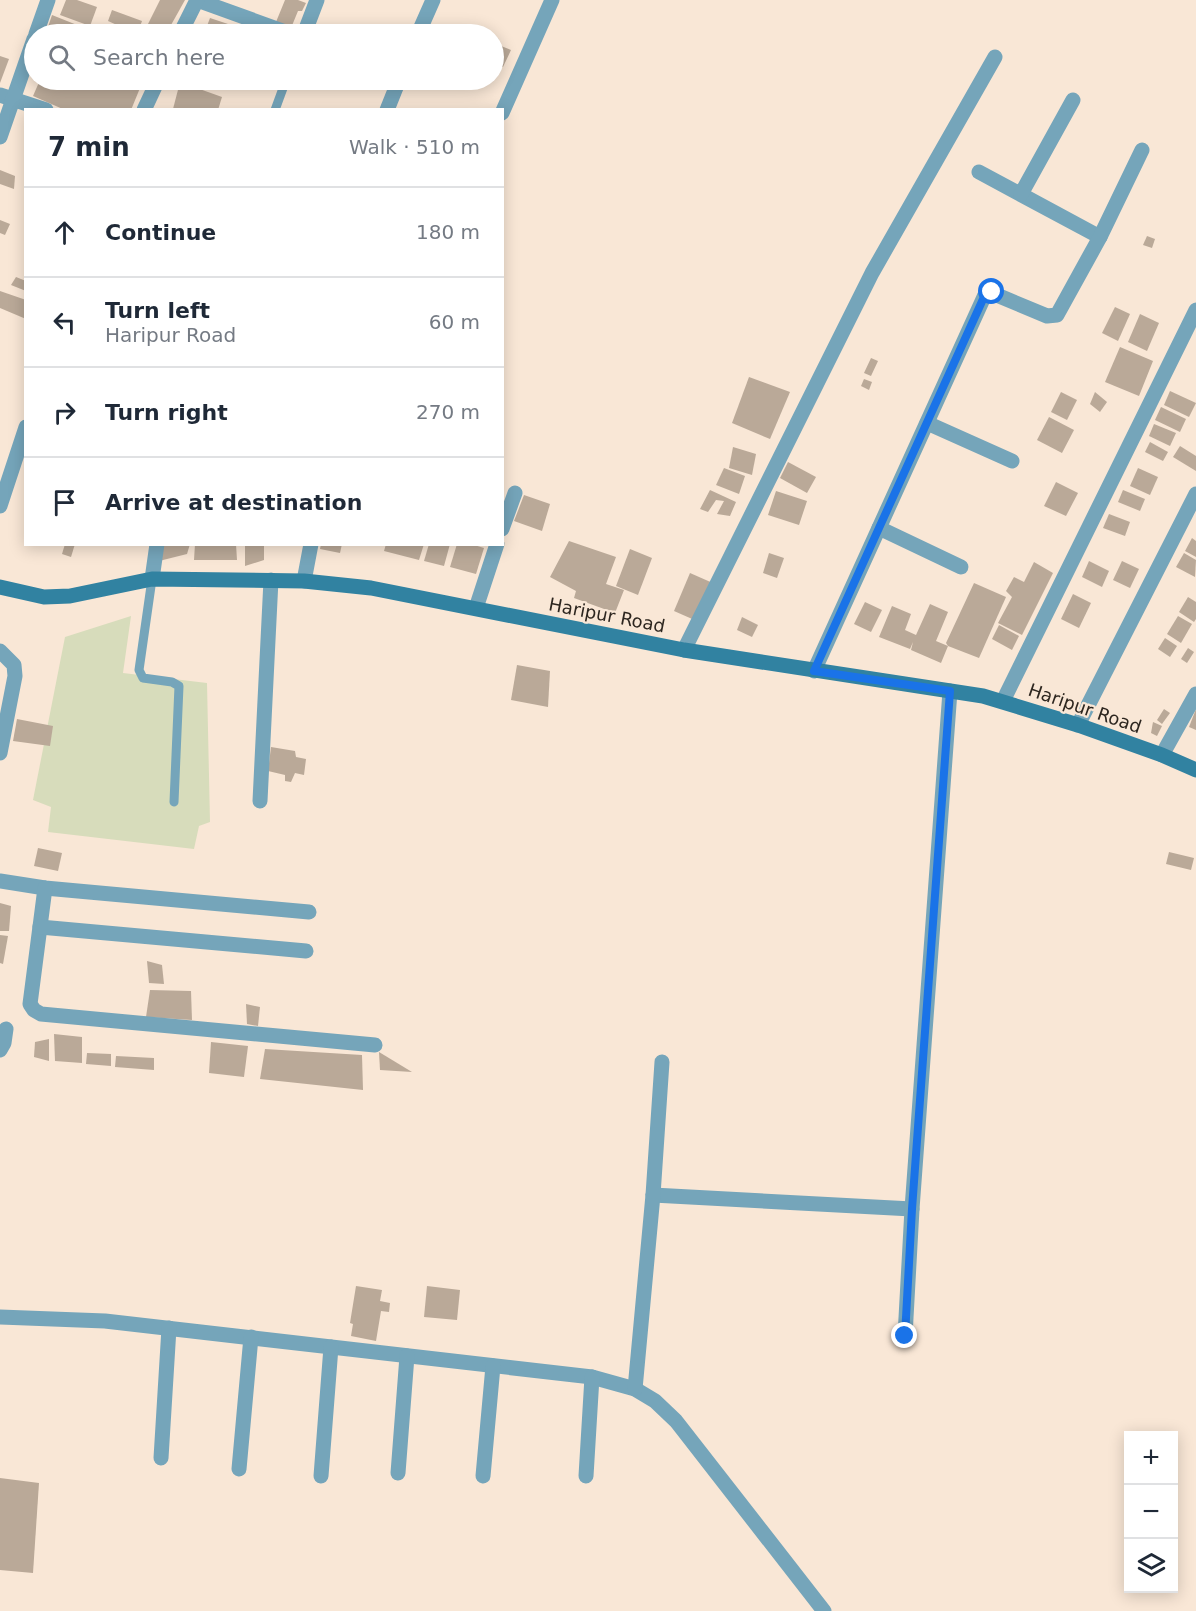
<!DOCTYPE html>
<html lang="en">
<head>
<meta charset="utf-8">
<style>
  :root { --surface:#fff; --page:#f6f6f7; --text:#1f2937; --muted:#747a83; --line:#e0e1e3 }
  body { margin:0; font-family:"DejaVu Sans",sans-serif; background:var(--page); color:var(--text) }
  .controls { position:absolute; right:18px; bottom:18px; display:grid; overflow:hidden; border-radius:0px; box-shadow:0 3px 15px #0003 }
  .controls button { width:54px; height:54px; display:grid; place-items:center; padding:0; border:0; border-bottom:2px solid var(--line); background:var(--surface); color:var(--text); font:30px sans-serif }
  .stop { position:absolute; width:18px; height:18px; margin:-14px; border:4px solid #1a73e8; border-radius:50%; background:#fff }
  .stop.end { background:#1a73e8; border-color:#fff; box-shadow:0 2px 6px #0008 }
  .list { margin:0; padding:0; list-style:none }
  h2 { display:flex; justify-content:space-between; align-items:center; height:78px; margin:0; padding:0 24px; font-size:26px }
  h2 small { font-size:20px; font-weight:400; color:var(--muted) }
  .list li { display:grid; grid-template-columns:39px 1fr auto; gap:18px; align-items:center; box-sizing:border-box; height:90px; padding:0 24px; border-top:2px solid var(--line) }
  .list b { display:block; font-size:22px; white-space:nowrap }
  .list p { margin:0; font-size:20px; white-space:nowrap; color:var(--muted) }
  .list em { font-size:20px; font-style:normal; color:var(--muted) }
  .icon { flex:none; width:33px; height:33px; fill:none; stroke:currentColor; stroke-width:2; stroke-linecap:round; stroke-linejoin:round }
  .map { position:relative; flex:none; width:1196px; height:1611px; overflow:hidden }
  .search { position:absolute; background:var(--surface); box-shadow:0 3px 15px #0003; left:24px; top:24px; width:480px; height:66px; display:flex; align-items:center; gap:15px; box-sizing:border-box; padding:0 21px; border-radius:33px; color:var(--muted); font-size:22px }
  .panel { position:absolute; background:var(--surface); box-shadow:0 3px 15px #0003; left:24px; top:108px; width:480px; height:438px; border-radius:0px }
  .map>svg:first-child { display:block }
  .green { fill:#d7dcbb }
  .building { fill:#baa998 }
  .lines { fill:none; stroke-linecap:round; stroke-linejoin:round }
  .lane { stroke:#75a5ba; stroke-width:9 }
  .street { stroke:#75a5ba; stroke-width:15 }
  .secondary { stroke:#3182a1; stroke-width:15 }
  .route { stroke:#1a73e8; stroke-width:8 }
  .labels { text-anchor:middle; dominant-baseline:central; stroke-width:4.5; stroke-linejoin:round; paint-order:stroke }
  .street-label { font-size:18px; fill:#2d261f; stroke:#f9e7d6 }
</style>
</head>
<body>
<div class="map">
<svg width="1196" height="1611" viewBox="0 0 1196 1611">
  <rect width="100%" height="100%" fill="#f9e7d6"/>
  <polygon class="green" points="131,616 123,673 207,683 210,822 199,826 194,849 48,832 51,807 33,800 65,637"/>
  <g class="building">
    <polygon points="66,0 77,0 97,7 90,26 60,15"/>
    <polygon points="160,0 185,0 166,34 148,24"/>
    <polygon points="285,0 298,0 306,3 302,11 298,11 291,28 276,22"/>
    <polygon points="112,10 142,21 137,34 108,21"/>
    <polygon points="52,15 82,27 79,34 59,34 47,30"/>
    <polygon points="210,18 237,27 234,34 204,34"/>
    <polygon points="494,37 499,39 496,44 511,50 503,67 497,65 494,74"/>
    <polygon points="0,56 9,59 0,83"/>
    <polygon points="40,80 120,80 140,88 131,110 65,110 33,96"/>
    <polygon points="180,82 222,97 218,110 173,109"/>
    <polygon points="0,170 15,176 14,189 0,184"/>
    <polygon points="0,220 10,224 5,235 0,233"/>
    <polygon points="1147,236 1155,239 1152,248 1143,245"/>
    <polygon points="16,277 26,281 26,291 11,285"/>
    <polygon points="0,291 26,300 26,319 0,308"/>
    <polygon points="1115,307 1130,314 1118,341 1102,333"/>
    <polygon points="1140,314 1159,323 1147,351 1128,342"/>
    <polygon points="1120,347 1153,361 1139,396 1105,382"/>
    <polygon points="871,358 878,361 871,376 864,373"/>
    <polygon points="749,377 790,392 770,439 732,423"/>
    <polygon points="864,379 872,382 869,390 861,386"/>
    <polygon points="1170,391 1196,403 1189,417 1164,405"/>
    <polygon points="1061,392 1077,400 1067,420 1051,412"/>
    <polygon points="1095,392 1107,402 1100,412 1090,404"/>
    <polygon points="1161,407 1186,419 1180,432 1155,420"/>
    <polygon points="1049,417 1074,430 1062,453 1037,440"/>
    <polygon points="1154,424 1176,433 1170,446 1149,436"/>
    <polygon points="1150,442 1168,452 1163,461 1145,452"/>
    <polygon points="1180,446 1196,456 1196,471 1173,457"/>
    <polygon points="733,447 756,454 752,475 729,468"/>
    <polygon points="788,462 816,477 807,493 780,478"/>
    <polygon points="724,468 745,476 739,494 716,485"/>
    <polygon points="1138,468 1158,477 1150,495 1130,486"/>
    <polygon points="1056,482 1078,493 1066,516 1044,506"/>
    <polygon points="710,490 736,502 730,516 717,514 724,501 716,500 708,512 700,509"/>
    <polygon points="1123,490 1145,499 1140,511 1118,502"/>
    <polygon points="776,491 807,501 799,525 768,515"/>
    <polygon points="524,495 550,504 542,531 514,521"/>
    <polygon points="1109,514 1130,522 1125,536 1103,528"/>
    <polygon points="1192,538 1196,541 1196,557 1185,551"/>
    <polygon points="569,541 616,557 606,584 624,590 615,613 574,598 576,591 550,577"/>
    <polygon points="65,544 75,544 71,557 62,554"/>
    <polygon points="162,544 190,544 187,554 159,561"/>
    <polygon points="195,544 236,544 237,560 194,560"/>
    <polygon points="245,544 264,544 264,560 245,566"/>
    <polygon points="321,544 342,544 340,553 320,549"/>
    <polygon points="386,544 424,544 419,560 384,551"/>
    <polygon points="429,544 450,544 444,566 424,561"/>
    <polygon points="457,544 471,544 484,548 476,574 450,567"/>
    <polygon points="630,549 652,558 638,595 616,586"/>
    <polygon points="769,553 784,558 777,578 763,573"/>
    <polygon points="1184,553 1196,560 1195,577 1176,567"/>
    <polygon points="1089,561 1109,571 1102,587 1082,577"/>
    <polygon points="1122,561 1139,569 1130,588 1113,580"/>
    <polygon points="1034,562 1053,573 1022,635 998,623 1012,597 1006,591 1014,577 1024,582"/>
    <polygon points="690,573 715,584 699,622 674,611"/>
    <polygon points="974,583 1006,597 979,658 948,646 946,643"/>
    <polygon points="1073,594 1091,603 1079,628 1061,619"/>
    <polygon points="1188,597 1196,602 1196,619 1194,622 1179,612"/>
    <polygon points="865,602 882,610 871,632 854,624"/>
    <polygon points="930,604 948,612 936,641 948,646 941,663 911,650 913,642 910,649 879,637 892,606 911,614 905,630 916,635"/>
    <polygon points="1178,616 1192,624 1181,643 1167,634"/>
    <polygon points="742,617 758,625 752,637 737,630"/>
    <polygon points="999,625 1019,636 1012,650 992,639"/>
    <polygon points="1165,638 1177,646 1170,657 1158,649"/>
    <polygon points="1188,648 1194,652 1187,663 1181,659"/>
    <polygon points="517,665 550,671 548,707 511,700"/>
    <polygon points="1164,709 1170,713 1162,724 1157,720"/>
    <polygon points="1196,709 1196,730 1189,727"/>
    <polygon points="17,719 53,726 50,746 13,741"/>
    <polygon points="1153,722 1162,726 1157,736 1151,733"/>
    <polygon points="271,747 295,751 296,757 306,759 304,775 295,773 291,782 285,781 285,775 268,771"/>
    <polygon points="38,848 62,853 58,871 34,866"/>
    <polygon points="1169,852 1194,858 1191,870 1166,864"/>
    <polygon points="0,903 11,906 9,931 0,931"/>
    <polygon points="0,935 8,936 3,964 0,963"/>
    <polygon points="147,961 162,965 164,984 149,983"/>
    <polygon points="150,990 191,991 192,1020 146,1017"/>
    <polygon points="246,1004 260,1007 258,1026 247,1024"/>
    <polygon points="54,1034 82,1037 82,1063 55,1061"/>
    <polygon points="49,1039 49,1061 34,1057 35,1042"/>
    <polygon points="211,1042 248,1046 244,1077 209,1073"/>
    <polygon points="265,1049 362,1055 363,1090 260,1079"/>
    <polygon points="379,1052 412,1072 380,1070"/>
    <polygon points="87,1053 111,1054 111,1066 86,1064"/>
    <polygon points="116,1056 154,1058 154,1070 115,1067"/>
    <polygon points="356,1286 382,1290 380,1301 390,1303 389,1312 381,1311 376,1341 351,1336 353,1324 350,1323"/>
    <polygon points="427,1286 460,1290 457,1320 424,1317"/>
    <polygon points="0,1478 39,1483 33,1573 0,1570"/>
  </g>
  <g class="lines">
    <g class="lane">
      <polyline points="275,110 286,80"/>
      <polyline points="152,579 139,670 143,678 172,682 179,686 174,802"/>
    </g>
    <g class="street">
      <polyline points="197,0 291,34"/>
      <polyline points="36,34 48,0"/>
      <polyline points="180,34 197,0"/>
      <polyline points="304,34 317,0"/>
      <polyline points="418,34 433,0"/>
      <polyline points="0,95 46,110"/>
      <polyline points="144,110 158,80"/>
      <polyline points="387,110 399,80"/>
      <polyline points="502,113 552,0"/>
      <polyline points="0,137 34,39"/>
      <polyline points="979,172 1100,237"/>
      <polyline points="1021,194 1073,100"/>
      <polyline points="927,423 1012,461"/>
      <polyline points="0,506 26,427"/>
      <polyline points="879,528 961,567"/>
      <polyline points="502,529 515,493"/>
      <polyline points="152,579 157,544"/>
      <polyline points="304,581 311,544"/>
      <polyline points="476,608 497,544"/>
      <polyline points="684,650 872,273 995,57"/>
      <polyline points="0,651 14,665 15,676 0,753"/>
      <polyline points="814,671 984,297 986,294 992,293 1047,316 1057,315 1100,237 1142,150"/>
      <polyline points="1003,701 1196,310"/>
      <polyline points="1078,725 1196,494"/>
      <polyline points="1162,755 1196,694"/>
      <polyline points="260,801 271,580"/>
      <polyline points="0,881 45,888 309,912"/>
      <polyline points="45,888 30,1004 34,1010 41,1014 375,1045"/>
      <polyline points="40,927 306,951"/>
      <polyline points="0,1050 4,1043 6,1029"/>
      <polyline points="653,1195 912,1209"/>
      <polyline points="0,1317 105,1321 592,1377 635,1389 655,1401 676,1421 824,1611"/>
      <polyline points="905,1336 912,1209 950,691"/>
      <polyline points="635,1389 653,1195 662,1062"/>
      <polyline points="161,1458 169,1328"/>
      <polyline points="239,1469 251,1337"/>
      <polyline points="398,1473 407,1356"/>
      <polyline points="321,1476 331,1347"/>
      <polyline points="483,1476 493,1366"/>
      <polyline points="586,1476 592,1377"/>
    </g>
    <polyline class="secondary" points="0,587 44,597 70,596 152,579 304,581 371,588 684,650 983,696 1078,725 1162,755 1196,770"/>
  </g>
  <g class="lines">
    <polyline class="route" points="905,1336 912,1209 950,691 814,671 984,297 986,294 992,292"/>
  </g>
  <g class="labels">
    <g class="street-label">
      <text transform="translate(607 615) rotate(11)">Haripur Road</text>
      <text transform="translate(1085 708) rotate(19)">Haripur Road</text>
    </g>
  </g>
</svg>
<div class="controls">
<button>+</button>
<button>−</button>
<button><svg class="icon" aria-label="layers" viewBox="0 0 24 24"><path d="M12 4l9 5-9 5-9-5zM3 14l9 5 9-5"/></svg></button>
</div>
<div class="stop" style="left:992px;top:292px"></div>
<div class="stop end" style="left:905px;top:1336px"></div>
<div class="search"><svg class="icon" aria-label="search" viewBox="0 0 24 24"><circle cx="10" cy="10" r="6"/><path d="M15 15l6 6"/></svg>Search here</div>
<section class="panel">
<h2>7 min<small>Walk · 510 m</small></h2>
<ul class="list">
<li><svg class="icon" aria-label="ahead" viewBox="0 0 24 24"><path d="M12 20V5M6 11l6-6 6 6"/></svg><div><b>Continue</b></div><em>180 m</em></li>
<li><svg class="icon" aria-label="left" viewBox="0 0 24 24"><path d="M17 20v-9H6M10 6l-5 5 5 5"/></svg><div><b>Turn left</b><p>Haripur Road</p></div><em>60 m</em></li>
<li><svg class="icon" aria-label="right" viewBox="0 0 24 24"><path d="M7 20v-9h11M14 6l5 5-5 5"/></svg><div><b>Turn right</b></div><em>270 m</em></li>
<li><svg class="icon" aria-label="arrive" viewBox="0 0 24 24"><path d="M6 21V4h12l-3 4 3 4H6"/></svg><div><b>Arrive at destination</b></div></li>
</ul>
</section>
</div>
</body>
</html>
